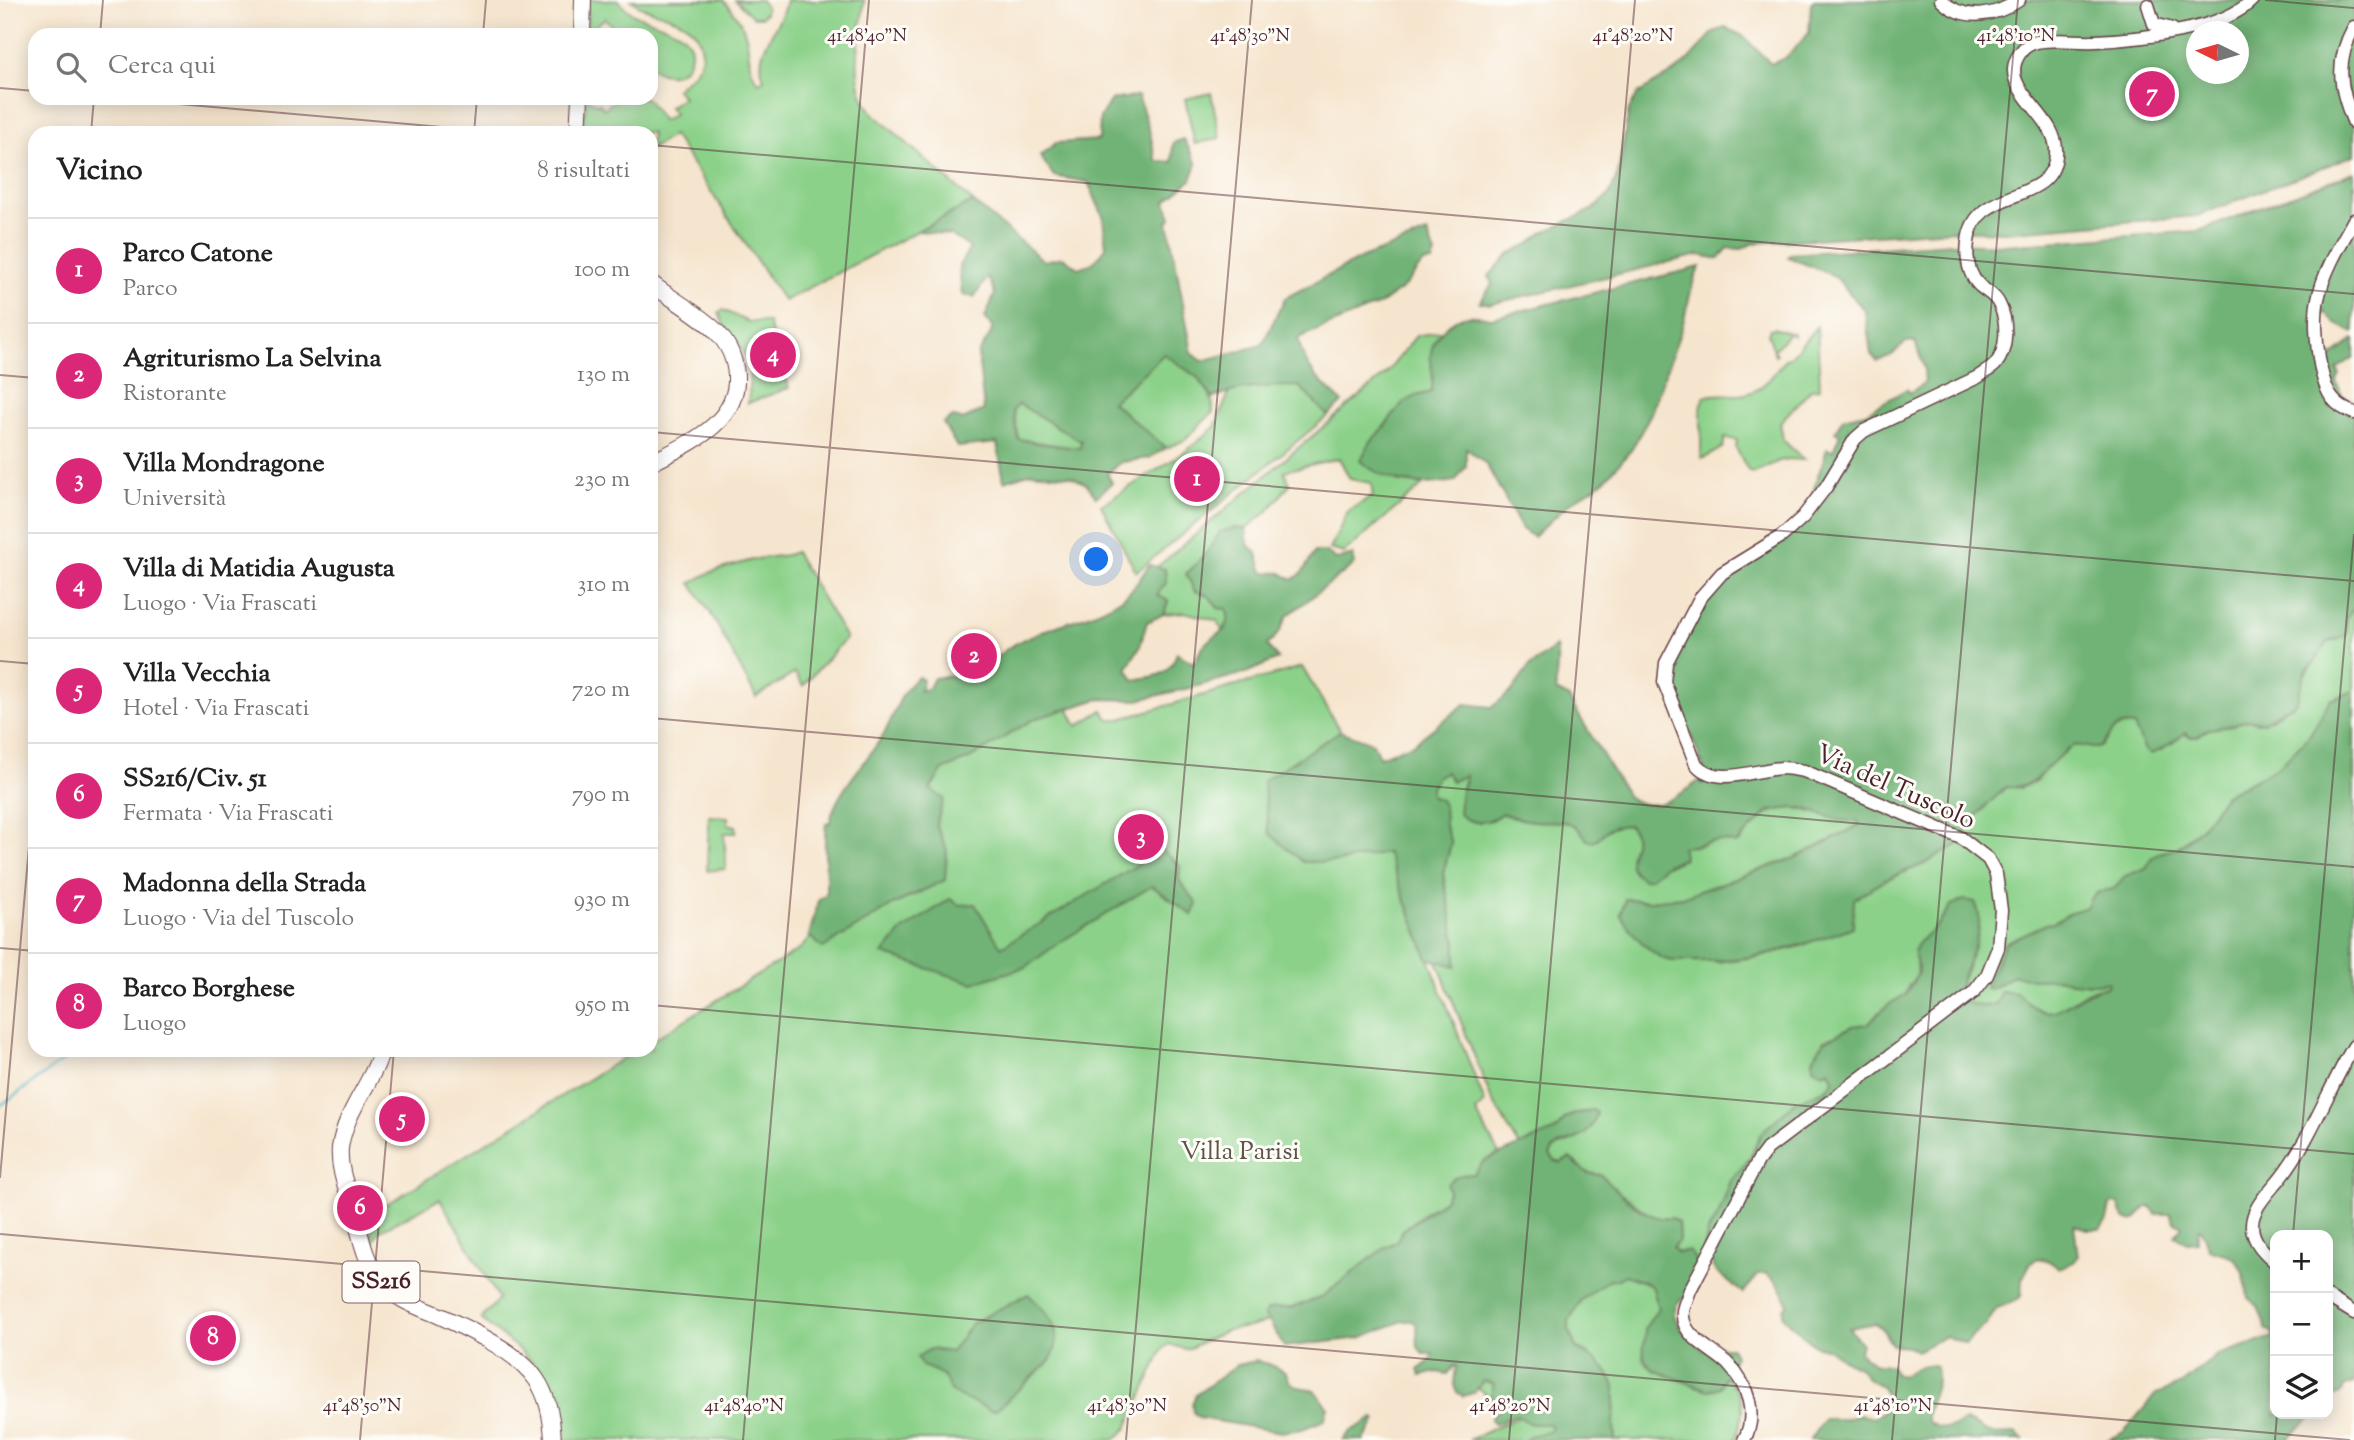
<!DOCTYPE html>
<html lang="it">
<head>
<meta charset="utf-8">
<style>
  :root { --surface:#fff; --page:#f6f6f6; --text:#222; --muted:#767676; --line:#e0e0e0; --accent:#db2777 }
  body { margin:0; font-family:"Sorts Mill Goudy",serif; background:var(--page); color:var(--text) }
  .controls { position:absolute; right:21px; bottom:21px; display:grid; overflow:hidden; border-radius:14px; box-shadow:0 4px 18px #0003 }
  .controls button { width:63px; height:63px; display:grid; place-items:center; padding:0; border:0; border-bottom:2px solid var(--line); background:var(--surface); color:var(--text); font:35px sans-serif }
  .compass { position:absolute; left:2186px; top:21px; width:63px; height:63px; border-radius:50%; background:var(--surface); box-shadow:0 4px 18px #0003; rotate:275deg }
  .you { position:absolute; left:1097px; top:560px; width:24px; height:24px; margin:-18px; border:5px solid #fff; border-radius:50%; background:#1a73e8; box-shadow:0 0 0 10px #1a73e833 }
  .badge { display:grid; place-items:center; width:46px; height:46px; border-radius:50%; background:var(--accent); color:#fff; font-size:23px; font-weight:700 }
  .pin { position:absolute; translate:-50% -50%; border:4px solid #fff; box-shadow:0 2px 7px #0006 }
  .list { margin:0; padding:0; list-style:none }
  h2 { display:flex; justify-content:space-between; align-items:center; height:91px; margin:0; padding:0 28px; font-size:30px }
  h2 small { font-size:23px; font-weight:400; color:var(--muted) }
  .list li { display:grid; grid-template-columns:46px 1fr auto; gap:21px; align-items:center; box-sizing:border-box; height:105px; padding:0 28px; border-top:2px solid var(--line) }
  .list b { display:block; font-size:26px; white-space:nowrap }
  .list p { margin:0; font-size:23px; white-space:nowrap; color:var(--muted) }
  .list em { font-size:23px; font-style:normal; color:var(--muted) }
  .icon { flex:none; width:38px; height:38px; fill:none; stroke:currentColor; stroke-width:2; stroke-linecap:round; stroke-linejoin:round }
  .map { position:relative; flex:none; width:2354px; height:1440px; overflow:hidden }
  .search { position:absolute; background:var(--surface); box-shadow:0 4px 18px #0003; left:28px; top:28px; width:630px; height:77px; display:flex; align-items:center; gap:18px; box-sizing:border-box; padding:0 24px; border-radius:21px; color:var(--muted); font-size:26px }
  .panel { position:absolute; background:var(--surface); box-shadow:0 4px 18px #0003; left:28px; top:126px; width:630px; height:931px; border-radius:21px }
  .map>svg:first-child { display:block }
  .green { fill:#8cd18a; stroke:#6b785a; stroke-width:2 }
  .forest { fill:#71b376; stroke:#5e6950; stroke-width:2; fill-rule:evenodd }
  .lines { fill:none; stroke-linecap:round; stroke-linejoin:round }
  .stream { stroke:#4fb5cd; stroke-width:2.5 }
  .minor-casing { stroke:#643d43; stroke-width:15 }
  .major-casing { stroke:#643d43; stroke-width:18 }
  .minor { stroke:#fff; stroke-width:12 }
  .major { stroke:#fff; stroke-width:16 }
  .ticks { fill:none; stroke:#4a1f2b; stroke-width:2; stroke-opacity:0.45 }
  .labels { text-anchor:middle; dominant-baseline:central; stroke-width:6; stroke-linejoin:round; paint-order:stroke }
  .shield { fill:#fdfcf7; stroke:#806168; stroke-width:2 }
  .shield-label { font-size:24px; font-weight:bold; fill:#4a1f2b }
  .street-label { font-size:26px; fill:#4a1f2b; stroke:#fdfcf7 }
  .park-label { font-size:26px; fill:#5e5448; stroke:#fdfcf7 }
  .ticks-label { font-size:18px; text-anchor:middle; fill:#4a1f2b; stroke:#fdfcf7; stroke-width:6; stroke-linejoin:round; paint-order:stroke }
</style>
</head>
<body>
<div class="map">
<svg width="2354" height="1440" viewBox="0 0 2354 1440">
  <rect width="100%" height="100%" fill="#fdfcf7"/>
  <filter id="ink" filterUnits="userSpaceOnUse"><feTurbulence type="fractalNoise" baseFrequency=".0143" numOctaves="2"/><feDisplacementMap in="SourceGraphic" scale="14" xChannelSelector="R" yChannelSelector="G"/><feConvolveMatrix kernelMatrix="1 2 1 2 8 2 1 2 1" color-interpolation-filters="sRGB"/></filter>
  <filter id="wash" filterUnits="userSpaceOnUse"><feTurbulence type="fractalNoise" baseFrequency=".00686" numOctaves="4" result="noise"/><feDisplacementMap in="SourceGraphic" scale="28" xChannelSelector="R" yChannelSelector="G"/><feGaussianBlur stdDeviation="1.57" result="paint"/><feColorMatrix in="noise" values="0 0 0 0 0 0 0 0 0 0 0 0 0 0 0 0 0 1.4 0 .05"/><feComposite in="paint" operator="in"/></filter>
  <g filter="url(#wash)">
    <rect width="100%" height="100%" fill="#f6e5ce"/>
    <g class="green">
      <path d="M 588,0 L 618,0 C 635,25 675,21 688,41 C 696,54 687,72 672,74 C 664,75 658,72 651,68 L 651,35 L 619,35 L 605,18 L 590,31 L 593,35 L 586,35 Z"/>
      <path d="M 631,0 L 723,0 C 732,10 741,20 745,33 C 751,50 746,69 759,82 L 764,79 C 752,48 782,29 786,0 L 864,0 C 861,37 846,85 875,115 L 973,202 L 784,301 L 673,135 L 651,149 L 651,133 L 581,133 L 587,98 L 597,104 L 599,103 L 604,109 L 618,98 L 646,98 L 663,121 L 674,114 L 669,107 L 683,97 L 676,89 C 690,76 706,68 701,45 C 693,13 652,18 631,0 Z"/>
      <polygon points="735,0 761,0 766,7 765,13 761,17 753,17"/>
      <polygon points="1211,93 1220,138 1195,144 1185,99"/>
      <path d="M 723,310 L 748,322 L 768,322 L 789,388 L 748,403 C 751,382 751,363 739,344 C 731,332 722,327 719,312 Z"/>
      <path d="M 1817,326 L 1820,388 L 1811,389 L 1780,422 L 1783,440 L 1804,460 L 1789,459 L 1779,461 L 1753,473 L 1749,472 L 1736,448 L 1737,440 L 1725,438 L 1723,447 L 1705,458 L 1701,458 L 1701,406 L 1704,397 C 1715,393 1726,395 1738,395 C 1759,395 1774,375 1785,359 L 1790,358 Z"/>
      <polygon points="1773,328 1794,334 1794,336 1789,333 1774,350 1777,354 1775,355 1768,333 1770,329"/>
      <path d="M 1441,331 L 1431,353 L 1435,378 L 1431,392 C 1395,401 1395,418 1371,441 L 1396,481 L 1423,485 L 1344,553 L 1330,549 L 1348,511 L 1373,496 L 1371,483 L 1350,479 L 1339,458 L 1284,471 L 1290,484 L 1268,511 L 1246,529 L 1235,528 L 1220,532 L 1206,554 L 1187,574 L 1195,591 L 1209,596 L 1218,608 L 1227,609 L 1229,620 L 1223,633 L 1218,621 L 1185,612 L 1164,614 L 1168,601 L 1156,595 L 1166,583 L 1165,569 L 1157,567 L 1385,375 L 1416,336 Z"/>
      <path d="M 1164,353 C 1186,369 1214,382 1213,412 L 1185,440 L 1166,448 L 1111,402 Z"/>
      <polygon points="1270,386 1299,386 1328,416 1136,572 1101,505 1185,452 1215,427 1230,391"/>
      <polygon points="1019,404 1081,441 1080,449 1018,439 1013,410"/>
      <polygon points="795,552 846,638 803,686 795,673 756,697 714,619 691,583 709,573 731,566 756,559 787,555"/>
      <path d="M 1128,604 L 1118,630 L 1069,710 L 1077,726 L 1103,710 L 1108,719 L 1120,719 L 1302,667 L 1340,731 L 1485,1103 L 1476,1112 L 1499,1154 L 1485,1161 L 1478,1171 L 1449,1191 L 1444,1200 L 1428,1210 L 1402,1231 L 1396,1242 L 1384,1248 L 1323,1296 L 1292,1308 L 1273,1308 L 1269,1321 L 1250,1327 L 1227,1330 L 1192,1347 L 1185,1349 L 1169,1344 L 1163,1349 L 1127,1428 L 1115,1440 L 562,1440 C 560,1374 527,1357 481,1319 L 499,1299 L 440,1199 L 379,1231 L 371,1246 L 371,1227 L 366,1217 L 636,1050 L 651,1050 L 651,1041 L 800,949 L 818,929 L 920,696 Z"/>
      <path d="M 2354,608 L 2354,691 L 2330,700 L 2310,735 L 2287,759 L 2278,767 L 2225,795 L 2202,826 L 2177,848 L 2152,858 L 2146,868 L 2126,876 L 2113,889 L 2097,893 L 2087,907 L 2072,912 L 2053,923 L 2046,924 L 2005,943 L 1997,985 L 2014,975 L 2033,979 L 2058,978 L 2088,984 L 2109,982 L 2107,987 C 2065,990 2060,1036 2018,994 L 1999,997 L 1997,1003 C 1982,1010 1970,1005 1957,997 L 1963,976 L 1968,966 L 1952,905 L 1945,916 L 1932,931 L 1916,965 L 1917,975 L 1909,985 L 1906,994 L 1888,1005 L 1867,1024 L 1853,1026 L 1824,1041 L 1828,1070 L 1834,1081 L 1825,1090 L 1795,1102 L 1761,1133 L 1751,1157 L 1731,1181 L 1718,1216 L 1709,1229 L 1706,1253 L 1696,1268 L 1682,1251 L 1678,1253 L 1672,1247 L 1679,1240 L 1678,1222 L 1672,1218 C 1647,1224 1634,1196 1615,1192 C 1602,1172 1585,1177 1574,1161 L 1565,1160 L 1561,1163 L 1555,1161 L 1550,1155 C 1555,1142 1564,1146 1574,1140 C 1583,1136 1595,1123 1597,1113 L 1593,1110 L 1572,1115 L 1566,1118 L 1556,1130 L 1520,1147 L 1491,1098 L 1437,961 L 1456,965 L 1456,942 L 1443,874 L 1451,843 L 1445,826 L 1444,807 L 1431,797 L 1431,788 L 1437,776 L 1446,772 L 1450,776 L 1466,774 L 1461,792 L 1490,821 L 1502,813 C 1512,817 1523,820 1534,821 C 1558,823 1573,815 1587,840 L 1599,838 C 1606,827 1616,826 1628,825 C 1637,833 1636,839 1632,850 L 1663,866 L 1678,862 L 1682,847 L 1698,846 L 1718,839 L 1740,842 C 1784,782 1803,819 1859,821 L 1859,826 L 1795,858 L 1682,897 L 1651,901 L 1626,899 L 1717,962 L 1757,957 L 1805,945 L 1853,899 L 1885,880 L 1926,863 L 1957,845 L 1976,816 L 2006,786 L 2021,788 L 2036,781 L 2048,765 L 2071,746 L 2082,744 L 2095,748 L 2101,746 L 2110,732 L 2125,724 L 2134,726 L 2171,744 L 2185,733 L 2189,737 L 2196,737 L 2209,729 L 2230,726 L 2240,722 L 2250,720 L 2257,722 L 2271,719 L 2297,700 C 2300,673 2314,663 2328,642 L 2337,641 L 2347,632 L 2346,618 Z"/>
      <polygon points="709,816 728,817 728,824 736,826 736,833 724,833 726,866 725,869 707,871"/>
      <path d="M 1625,1275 L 1647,1283 L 1653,1288 L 1658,1309 C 1648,1323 1634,1358 1653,1369 C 1661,1373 1671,1374 1679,1378 C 1693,1384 1704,1393 1720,1387 L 1725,1377 C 1747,1393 1745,1417 1735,1440 L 1615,1440 L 1614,1426 L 1615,1386 L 1588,1354 L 1576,1348 L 1569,1331 L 1569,1320 L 1581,1300 L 1609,1279 L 1616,1280 Z"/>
      <polygon points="1466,1325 1577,1440 1469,1440 1518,1417 1461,1376"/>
    </g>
    <g class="forest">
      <path d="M 1814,0 L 2354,0 L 2354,155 L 2197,216 L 2005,232 L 1953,230 L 1753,243 L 1742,249 L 1728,248 L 1719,259 L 1699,255 L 1491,304 L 1480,302 L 1492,284 L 1489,276 L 1509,254 L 1529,244 L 1542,233 L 1594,209 L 1609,195 L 1618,174 L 1629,109 L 1639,93 L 1674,72 L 1689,60 L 1712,34 L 1725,27 L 1743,36 L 1771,64 L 1786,58 L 1809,33 L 1811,3 ZM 2196,32 L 2238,32 L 2238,74 L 2196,74 Z"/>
      <path d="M 1138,96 L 1150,133 L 1156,161 L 1172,162 L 1173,143 L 1184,139 L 1197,164 L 1191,180 L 1166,201 L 1171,218 L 1168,222 L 1192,353 L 1202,361 L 1262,345 L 1285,298 L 1362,258 L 1427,233 L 1435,254 L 1432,262 L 1423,263 L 1403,288 L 1380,304 L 1298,338 C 1303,367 1321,383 1342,402 L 1328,416 L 1299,386 C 1270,386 1240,386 1213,398 L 1197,377 L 1164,354 L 1112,402 L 1166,448 L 1149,458 L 1122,462 L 1107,473 L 1112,483 L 1096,497 L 1087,484 L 1070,476 L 1032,472 L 1004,481 L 997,443 L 957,447 L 943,423 L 953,417 L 963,420 L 984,410 L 978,354 L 989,337 L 993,327 L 985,318 L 995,293 L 988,277 L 974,297 L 962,295 L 959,266 L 970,248 L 951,235 L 917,231 L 973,202 L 1044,261 L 1063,257 L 1078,268 L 1093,263 L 1106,248 L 1103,216 L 1088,182 L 1054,176 L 1040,156 L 1056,143 L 1099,140 L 1100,117 L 1111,100 ZM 1019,404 L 1081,441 L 1080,448 L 1042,444 L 1018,439 L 1013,410 Z"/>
      <path d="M 2354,172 L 2354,333 L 2336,324 L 2323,311 L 2321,324 L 2325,359 L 2327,360 L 2354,339 L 2354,357 L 2337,369 L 2340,374 L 2336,383 L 2342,395 L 2354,402 L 2354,608 L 2346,618 L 2347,632 L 2345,637 L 2328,642 L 2314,663 L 2305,671 L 2297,700 L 2292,706 L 2283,709 L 2264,722 L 2250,720 L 2240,722 L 2230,726 L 2209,729 L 2196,737 L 2189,737 L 2185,733 L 2161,750 L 2151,754 L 2145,750 L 2134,726 C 2109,722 2113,738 2100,747 C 2092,751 2082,743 2073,746 C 2068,748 2064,753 2060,756 C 2038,773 2038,789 2006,787 L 1976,816 L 1957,845 L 1926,863 L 1885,880 L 1854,899 L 1853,927 C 1800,947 1748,963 1691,961 C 1683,961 1671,962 1664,959 C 1644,949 1631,932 1620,914 L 1626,899 L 1651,901 L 1682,897 L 1795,858 L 1859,826 L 1859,822 L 1838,820 L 1805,808 L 1794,808 L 1769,811 L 1736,844 C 1715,836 1704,846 1682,847 L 1684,856 L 1683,859 L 1667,864 L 1651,877 L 1644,879 C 1612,863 1647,844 1629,825 C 1604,827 1610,830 1593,842 L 1587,840 C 1573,815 1558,823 1534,821 C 1523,820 1512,817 1502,813 C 1488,823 1473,827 1459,814 L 1461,792 L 1466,775 L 1452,781 L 1446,772 L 1437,776 L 1431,788 L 1431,796 L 1440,800 L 1444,807 L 1445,826 L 1451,843 L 1443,874 L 1456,942 L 1456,966 L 1428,959 L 1387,853 L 1338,862 L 1303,862 L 1269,833 L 1263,781 L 1340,731 L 1373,743 L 1379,757 L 1413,744 L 1465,704 L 1492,707 L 1511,692 L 1530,666 L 1556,647 C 1560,666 1554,673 1556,691 L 1568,697 L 1627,796 C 1653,816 1678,797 1700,780 L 1702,785 L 1703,765 L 1670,684 L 1679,649 L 1688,629 L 1716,583 L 1791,535 L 1810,501 L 1827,449 L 1833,451 L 1840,434 L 1835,432 L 1843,418 L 1865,413 L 1907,389 L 1910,393 L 1925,382 L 1924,368 L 1915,342 L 1906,342 L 1892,355 L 1877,361 L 1871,354 L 1865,311 L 1835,276 L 1788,257 L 1790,254 L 1953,243 L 2005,245 L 2199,231 Z"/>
      <path d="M 1700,267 L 1694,279 L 1682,327 L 1651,413 L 1632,449 L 1604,481 L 1570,503 L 1533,537 L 1522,529 L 1486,464 L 1466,448 L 1466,466 L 1455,481 C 1420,487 1388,484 1360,461 L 1371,441 L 1381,431 L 1402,404 L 1416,396 L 1431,392 C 1436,373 1429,367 1431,353 C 1433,336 1451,318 1468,316 C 1475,315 1484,317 1491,318 Z"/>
      <path d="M 1235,528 L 1246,529 L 1248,545 L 1256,551 L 1263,572 L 1281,573 L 1293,580 L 1302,573 L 1315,552 L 1327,552 L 1336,560 L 1353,555 L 1355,564 L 1287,616 L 1279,633 L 1267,645 L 1278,659 L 1248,672 L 1190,688 L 1138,700 L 1099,699 L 1034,719 L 971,758 L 943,770 L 930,789 L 944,799 L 936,825 L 947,850 L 945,880 L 893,905 L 823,948 L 809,936 L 819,899 L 826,895 C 827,871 823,847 826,823 L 830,823 C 834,793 869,760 885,732 C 895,714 901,689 918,677 L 923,680 L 920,691 L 929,688 L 934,678 L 982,673 C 1015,627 1076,628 1121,599 C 1133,591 1141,577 1149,565 L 1165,569 L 1166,583 L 1157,595 L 1168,601 L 1164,614 L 1147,622 L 1140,646 L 1127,668 L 1134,680 C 1156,675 1168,679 1177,653 L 1193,663 C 1198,656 1202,647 1207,642 C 1221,630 1232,632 1227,609 L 1218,608 L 1209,596 L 1195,591 L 1186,574 L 1206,554 L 1220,532 Z"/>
      <path d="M 2354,691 L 2354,1383 L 2345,1386 L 2340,1394 L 2328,1399 L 2328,1235 L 2275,1235 L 2275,1414 L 2315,1414 L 2287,1440 L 2107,1440 L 2124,1432 L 2156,1394 L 2182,1384 L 2218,1355 L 2274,1337 L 2271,1331 L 2267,1330 L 2258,1306 L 2248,1298 C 2247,1285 2243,1264 2231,1256 C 2224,1252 2216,1253 2209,1249 L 2202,1231 L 2199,1229 L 2197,1242 L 2188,1243 L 2175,1236 L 2182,1226 L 2175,1222 L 2171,1214 L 2156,1214 L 2151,1207 L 2146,1207 L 2136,1219 L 2131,1221 C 2120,1218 2122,1213 2119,1204 L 2114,1203 L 2110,1205 L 2107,1220 L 2100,1229 L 2088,1229 L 2074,1225 L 2078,1257 L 2074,1262 L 2059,1268 L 2047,1260 L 2037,1258 L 2030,1264 L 2022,1279 L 2021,1296 L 2016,1301 L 1997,1308 L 1986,1325 L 1973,1335 L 1966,1344 L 1946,1336 L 1917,1351 L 1908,1347 L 1892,1345 L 1883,1330 L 1875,1323 L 1849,1328 L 1861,1343 L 1859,1352 L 1875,1365 L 1891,1365 L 1895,1374 L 1902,1376 C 1913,1370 1923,1362 1935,1366 C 1943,1386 1925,1402 1927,1421 C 1941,1432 1951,1429 1965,1421 C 1989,1431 1987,1438 2015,1433 L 2023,1440 L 1810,1440 L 1824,1419 L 1845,1419 L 1860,1415 L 1873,1418 L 1890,1406 L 1882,1386 L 1867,1378 L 1859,1367 L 1842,1359 L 1828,1348 L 1816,1346 L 1803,1336 L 1783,1316 L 1784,1309 L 1787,1305 C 1786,1292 1776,1281 1765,1273 L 1759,1274 L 1743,1293 L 1715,1271 L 1704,1246 L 1709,1229 L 1718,1216 L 1731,1181 L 1751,1157 L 1761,1133 L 1795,1102 L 1825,1090 L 1834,1081 L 1829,1070 L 1822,1073 L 1813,1067 L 1813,1059 L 1824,1041 L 1853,1026 L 1867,1024 L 1888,1005 L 1906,994 C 1909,986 1919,977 1918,969 C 1917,960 1910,952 1918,943 C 1921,939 1927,936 1931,932 C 1939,924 1946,915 1951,905 L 1965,900 L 1975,902 C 1990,934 1961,965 1957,996 C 1970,1005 1982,1010 1997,1003 L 2001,991 C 2006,992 2014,992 2018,994 C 2028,1000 2032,1011 2045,1012 C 2061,1014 2084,989 2107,987 L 2108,982 L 2097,984 L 2071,982 L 2058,978 L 2033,979 L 2014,975 L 1990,989 L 1985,988 L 2005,943 L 2046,924 L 2053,923 L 2072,912 L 2087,907 L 2090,899 L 2097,893 L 2113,889 L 2125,876 L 2146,868 L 2152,858 L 2159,853 L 2177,848 L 2185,843 L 2202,826 L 2225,795 L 2278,767 L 2310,735 L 2330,700 Z"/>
      <polygon points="1162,850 1180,866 1179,880 1197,904 1192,915 1152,886 1057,944 1026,967 973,983 883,954 902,931 950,899 959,905 975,904 1001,947"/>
      <path d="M 1593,1110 L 1597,1113 C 1588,1149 1558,1134 1550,1155 L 1555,1161 L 1561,1163 L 1570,1158 L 1587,1173 L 1601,1175 C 1616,1190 1648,1224 1672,1218 L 1678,1223 L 1679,1240 L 1673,1247 L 1677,1253 L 1688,1251 C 1699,1258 1702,1286 1693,1296 C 1680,1297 1675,1302 1674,1316 L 1681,1329 L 1704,1350 L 1717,1347 L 1731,1347 L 1735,1356 L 1720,1387 C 1716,1389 1713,1390 1709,1390 C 1703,1389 1659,1372 1652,1369 C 1650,1367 1647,1363 1645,1360 C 1641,1350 1647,1339 1645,1328 L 1658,1309 L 1653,1288 L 1647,1283 L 1625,1275 L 1616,1280 L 1609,1279 L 1581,1300 L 1569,1320 L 1569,1331 L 1576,1348 L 1598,1362 L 1607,1371 L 1615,1386 L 1614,1426 L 1615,1440 L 1526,1440 L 1529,1436 L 1548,1432 L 1552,1428 L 1550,1424 L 1531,1424 L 1516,1415 L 1495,1424 L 1491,1420 L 1492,1415 L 1503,1408 L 1489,1403 L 1494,1384 L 1483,1381 L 1474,1393 L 1463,1396 L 1457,1392 L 1454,1384 L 1456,1366 L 1454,1366 L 1448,1374 L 1437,1372 L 1421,1376 L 1418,1370 L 1431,1360 L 1433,1354 L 1424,1354 L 1418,1347 L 1417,1326 L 1413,1321 L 1402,1321 L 1360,1338 L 1284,1347 L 1269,1321 L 1264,1316 L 1266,1311 L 1273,1308 L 1292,1308 L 1323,1296 L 1384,1248 L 1396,1242 L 1402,1231 L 1444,1200 L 1449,1191 L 1447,1184 C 1455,1175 1463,1174 1474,1174 L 1484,1161 L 1556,1130 L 1566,1118 L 1572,1115 Z"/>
      <path d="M 1028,1294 C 1048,1314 1067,1330 1050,1361 L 996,1410 L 991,1411 C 978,1402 962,1401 950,1391 C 946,1374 937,1371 922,1366 L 917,1357 L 930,1349 L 951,1352 L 972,1323 Z"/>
      <polygon points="1256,1361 1269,1364 1286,1373 1290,1382 1298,1387 1314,1390 1328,1408 1324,1420 1302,1429 1281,1432 1200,1418 1193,1412 1192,1404 1196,1395 1237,1365"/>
      <polygon points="1374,1418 1376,1420 1364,1440 1343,1440 1350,1432"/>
    </g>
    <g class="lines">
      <polyline class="stream" points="0,1106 78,1050"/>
    </g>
  </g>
  <g filter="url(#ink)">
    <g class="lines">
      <g class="minor-casing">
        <g id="minor">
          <path d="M 1941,0 C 1963,22 1995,17 2019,0"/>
          <polyline points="2148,5 2154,24 2172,29"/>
          <path d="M 2354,27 C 2335,61 2339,88 2354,123"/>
          <path d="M 2354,220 C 2340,245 2324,271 2318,299 C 2313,322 2318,379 2332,398 C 2338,406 2345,410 2354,413"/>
          <path d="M 2275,1262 C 2265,1253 2253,1242 2252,1227 C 2251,1208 2270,1191 2281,1177 C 2312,1137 2328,1089 2354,1046"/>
          <polyline points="2328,1297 2354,1313"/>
          <path d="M 1744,1440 C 1758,1414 1748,1385 1728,1364 C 1713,1349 1680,1337 1683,1311 C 1684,1304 1688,1297 1690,1290 L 1758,1161 L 1767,1149 L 1974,992 L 1987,975 L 1998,948 L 2001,910 L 1996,874 L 1988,859 L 1961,838 L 1804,771 C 1797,770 1790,768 1782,768 C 1756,769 1716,788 1696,764 L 1664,682 L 1666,663 L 1700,598 L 1722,573 L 1782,536 L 1803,517 L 1826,487 L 1855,439 L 1864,431 L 1978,377 C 1983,373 1990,370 1995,365 C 2008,350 2008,321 1999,304 C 1995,295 1987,292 1980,286 C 1968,275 1966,257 1968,242 C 1974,184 2052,207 2056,155 C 2060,113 1994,90 2020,53 C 2024,47 2030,43 2037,42 C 2056,38 2077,42 2096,41 C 2137,39 2223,31 2252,0"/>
        </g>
      </g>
      <g class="major-casing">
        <g id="major">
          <polyline points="582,35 583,0"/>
          <polyline points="578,133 580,98"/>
          <path d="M 651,283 C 672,300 698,313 717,332 C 728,344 735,359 736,375 C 739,424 687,444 651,463"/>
          <path d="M 382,1050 C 372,1084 345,1111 340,1148 C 338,1171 349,1193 355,1215 C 361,1239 366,1265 383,1284 C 397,1300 419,1307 438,1315 C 468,1329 517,1351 536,1379 C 548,1396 552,1419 553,1440"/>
        </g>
      </g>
      <use href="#minor" class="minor"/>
      <use href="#major" class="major"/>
    </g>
  </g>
  <path class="ticks" d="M 2265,0 L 2354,8M 100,35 L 103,0M 483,35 L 486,0M 0,88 L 35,91M 110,98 L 510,133M 91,133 L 94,98M 474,133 L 477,98M 651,145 L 2354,294M 0,375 L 35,378M 651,432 L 2354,581M 0,661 L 35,664M 651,718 L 2354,867M 0,948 L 35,951M 651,1005 L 2354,1154M 0,1178 L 35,778M 0,1234 L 2350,1440M 2293,1235 L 2354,534M 360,1440 L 394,1050M 743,1440 L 869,0M 1126,1440 L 1252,0M 1509,1440 L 1635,0M 1892,1440 L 2018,0M 2275,1440 L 2277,1414"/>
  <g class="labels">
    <rect class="shield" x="342.5" y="1261.5" width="77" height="41" rx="5"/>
    <g class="shield-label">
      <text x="381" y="1282">SS216</text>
    </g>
    <g class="street-label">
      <text transform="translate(1895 788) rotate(24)">Via del Tuscolo</text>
    </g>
    <g class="park-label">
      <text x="1240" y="1152">Villa Parisi</text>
    </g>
  </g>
  <g class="ticks-label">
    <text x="867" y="41">41°48'40"N</text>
    <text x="1250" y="41">41°48'30"N</text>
    <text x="1633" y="41">41°48'20"N</text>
    <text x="2016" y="41">41°48'10"N</text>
    <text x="362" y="1411">41°48'50"N</text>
    <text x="744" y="1411">41°48'40"N</text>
    <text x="1127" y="1411">41°48'30"N</text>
    <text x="1510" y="1411">41°48'20"N</text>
    <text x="1893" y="1411">41°48'10"N</text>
  </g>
</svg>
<div class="controls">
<button>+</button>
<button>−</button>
<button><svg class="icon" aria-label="layers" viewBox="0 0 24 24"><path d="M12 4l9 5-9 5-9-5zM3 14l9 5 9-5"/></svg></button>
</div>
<svg class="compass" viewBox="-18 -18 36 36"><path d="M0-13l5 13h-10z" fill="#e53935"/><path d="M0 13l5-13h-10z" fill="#767676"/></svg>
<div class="you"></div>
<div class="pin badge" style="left:1197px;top:479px">1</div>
<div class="pin badge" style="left:974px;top:656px">2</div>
<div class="pin badge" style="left:1141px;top:837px">3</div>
<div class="pin badge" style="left:773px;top:355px">4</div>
<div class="pin badge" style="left:402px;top:1119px">5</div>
<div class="pin badge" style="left:360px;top:1208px">6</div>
<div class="pin badge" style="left:2152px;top:94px">7</div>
<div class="pin badge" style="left:213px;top:1338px">8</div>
<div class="search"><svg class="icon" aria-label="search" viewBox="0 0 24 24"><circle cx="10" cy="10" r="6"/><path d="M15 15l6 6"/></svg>Cerca qui</div>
<section class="panel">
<h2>Vicino<small>8 risultati</small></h2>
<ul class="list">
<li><span class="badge">1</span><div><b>Parco Catone</b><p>Parco</p></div><em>100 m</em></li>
<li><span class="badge">2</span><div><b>Agriturismo La Selvina</b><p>Ristorante</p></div><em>130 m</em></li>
<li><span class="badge">3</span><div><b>Villa Mondragone</b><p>Università</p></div><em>230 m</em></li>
<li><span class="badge">4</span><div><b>Villa di Matidia Augusta</b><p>Luogo · Via Frascati</p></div><em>310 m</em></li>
<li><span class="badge">5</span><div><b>Villa Vecchia</b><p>Hotel · Via Frascati</p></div><em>720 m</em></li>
<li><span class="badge">6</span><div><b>SS216/Civ. 51</b><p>Fermata · Via Frascati</p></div><em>790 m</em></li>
<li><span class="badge">7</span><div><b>Madonna della Strada</b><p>Luogo · Via del Tuscolo</p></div><em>930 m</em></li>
<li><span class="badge">8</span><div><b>Barco Borghese</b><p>Luogo</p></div><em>950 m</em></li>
</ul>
</section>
</div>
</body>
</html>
